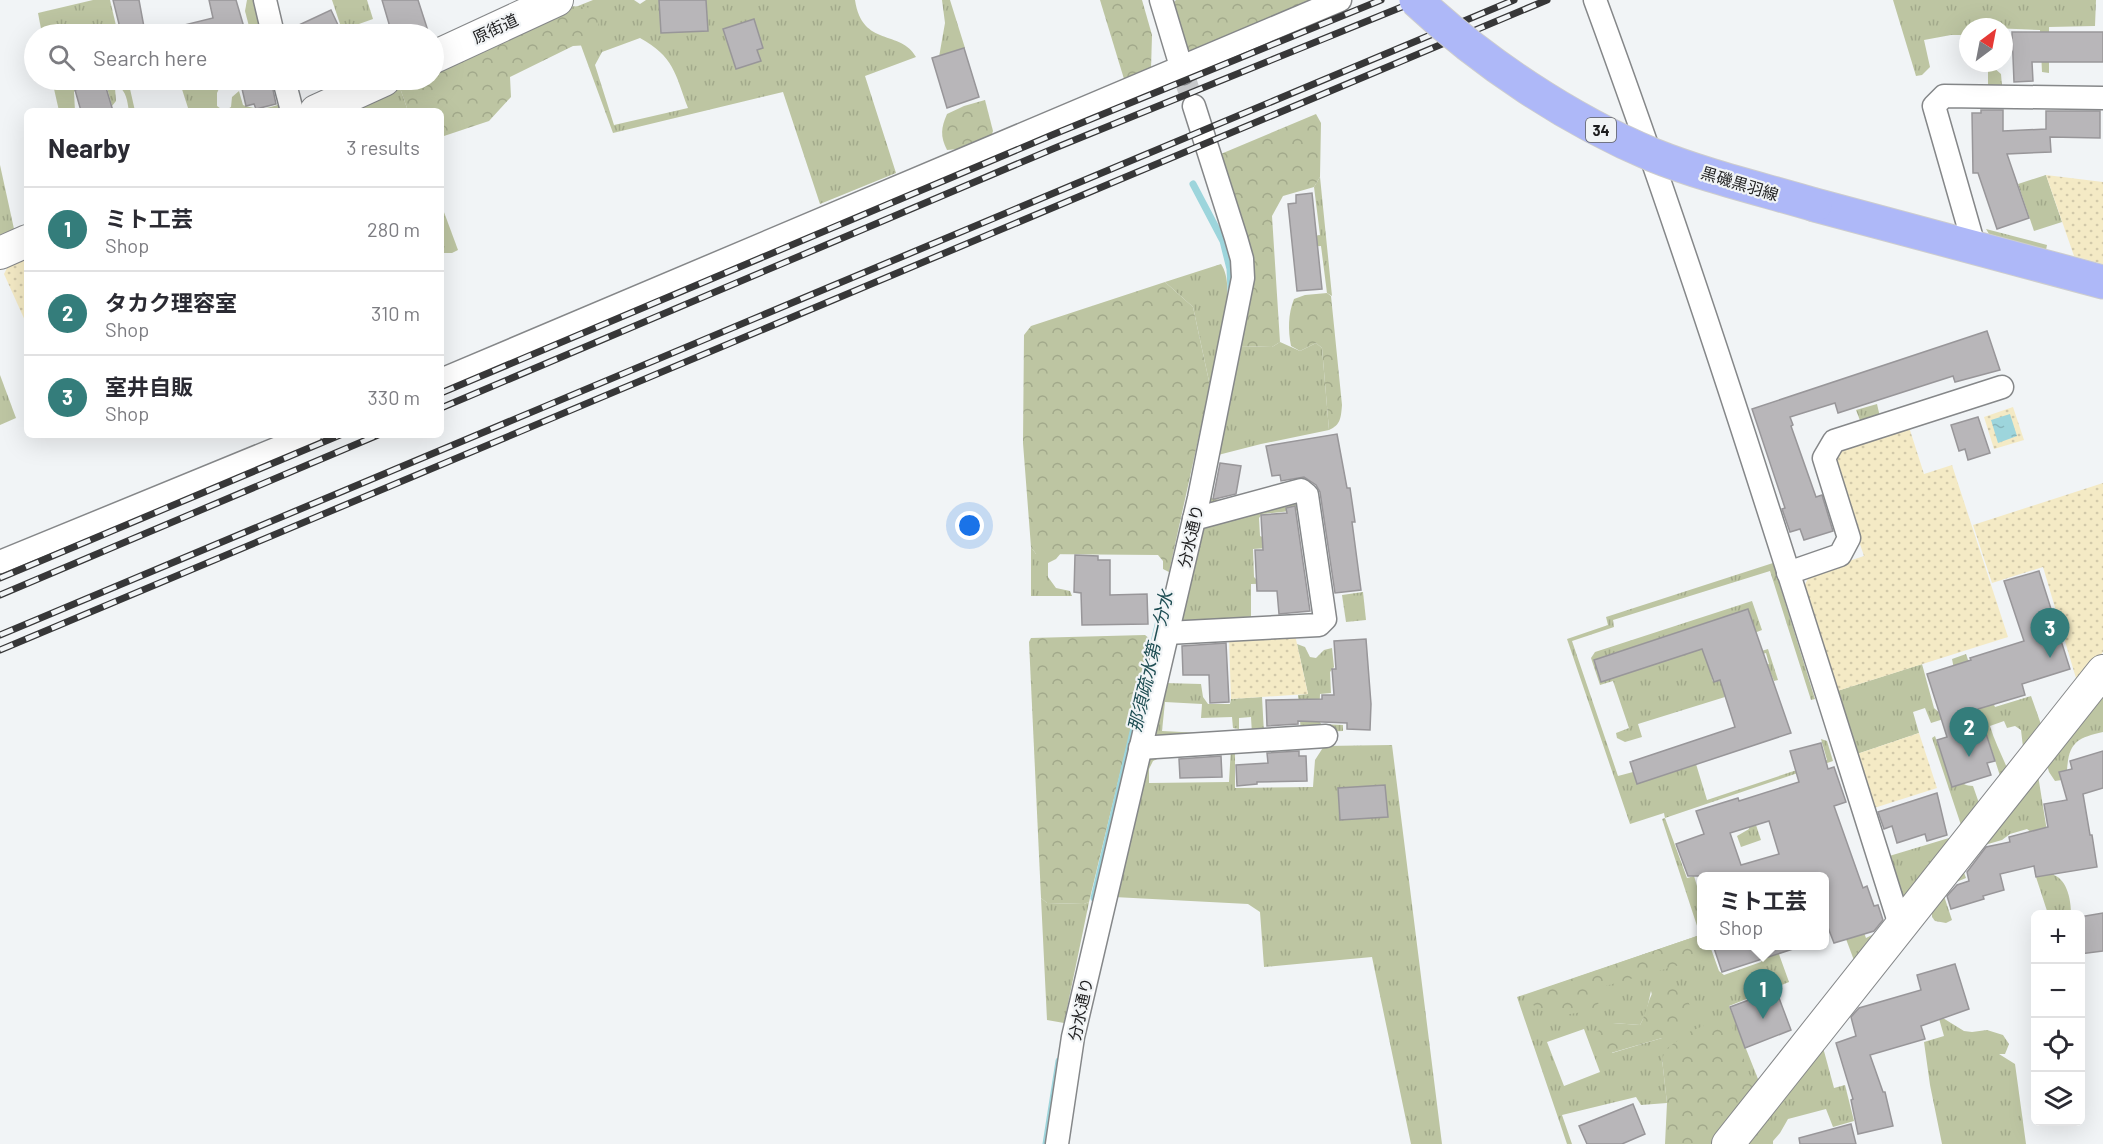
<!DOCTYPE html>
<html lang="en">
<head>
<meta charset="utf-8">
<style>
  :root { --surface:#fff; --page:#f7f7f7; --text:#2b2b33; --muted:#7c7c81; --line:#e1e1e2; --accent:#347d7b }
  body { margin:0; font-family:Barlow,"Noto Sans JP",sans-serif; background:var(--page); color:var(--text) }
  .controls { position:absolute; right:18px; bottom:18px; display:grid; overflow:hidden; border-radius:9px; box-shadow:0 6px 24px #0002 }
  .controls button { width:54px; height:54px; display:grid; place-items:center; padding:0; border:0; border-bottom:2px solid var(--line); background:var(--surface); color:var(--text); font:30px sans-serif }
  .compass { position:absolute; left:1959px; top:18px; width:54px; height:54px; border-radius:50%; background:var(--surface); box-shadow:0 6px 24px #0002; rotate:32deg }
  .you { position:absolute; left:970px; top:526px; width:21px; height:21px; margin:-15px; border:4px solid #fff; border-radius:50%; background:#1a73e8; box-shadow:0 0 0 9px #1a73e833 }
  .badge { display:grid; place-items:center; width:39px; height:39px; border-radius:50%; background:var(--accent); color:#fff; font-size:20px; font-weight:700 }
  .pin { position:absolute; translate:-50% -50px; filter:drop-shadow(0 2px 3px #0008) }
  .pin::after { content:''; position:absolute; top:32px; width:21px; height:18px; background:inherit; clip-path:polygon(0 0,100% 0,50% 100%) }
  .popup { position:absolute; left:1697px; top:872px; width:132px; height:78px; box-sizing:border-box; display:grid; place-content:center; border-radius:9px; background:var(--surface); filter:drop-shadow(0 2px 4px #0005); font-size:20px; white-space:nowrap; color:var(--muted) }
  .popup b { font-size:22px; color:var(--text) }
  .popup::after { content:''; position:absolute; left:50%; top:100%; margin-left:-12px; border:12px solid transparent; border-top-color:var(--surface) }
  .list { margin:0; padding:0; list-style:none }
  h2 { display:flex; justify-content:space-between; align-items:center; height:78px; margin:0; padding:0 24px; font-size:26px }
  h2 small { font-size:20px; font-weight:400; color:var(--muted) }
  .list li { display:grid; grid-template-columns:39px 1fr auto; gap:18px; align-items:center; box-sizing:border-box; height:84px; padding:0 24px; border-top:2px solid var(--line) }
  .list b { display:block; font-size:22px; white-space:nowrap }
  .list p { margin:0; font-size:20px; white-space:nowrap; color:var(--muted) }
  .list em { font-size:20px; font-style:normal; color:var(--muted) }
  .icon { flex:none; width:33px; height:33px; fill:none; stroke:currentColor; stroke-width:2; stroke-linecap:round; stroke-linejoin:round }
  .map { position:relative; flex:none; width:2103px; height:1144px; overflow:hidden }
  .search { position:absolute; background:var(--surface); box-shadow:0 6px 24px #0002; left:24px; top:24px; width:420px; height:66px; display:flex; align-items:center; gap:15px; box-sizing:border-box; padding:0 21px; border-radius:33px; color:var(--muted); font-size:22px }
  .panel { position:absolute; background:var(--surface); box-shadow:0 6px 24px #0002; left:24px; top:108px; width:420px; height:330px; border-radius:9px }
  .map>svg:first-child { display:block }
  .grass { fill:url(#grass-tufts); fill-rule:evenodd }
  .forest { fill:url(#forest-crowns) }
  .sand { fill:url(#sand-dots) }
  .water { fill:url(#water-ripples) }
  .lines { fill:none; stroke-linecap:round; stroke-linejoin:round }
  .stream { stroke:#9dd5dc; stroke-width:7 }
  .building { fill:#b8b6b9; stroke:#989699; stroke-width:1.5; fill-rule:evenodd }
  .street-tunnel { stroke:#c7c9cb; stroke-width:22; stroke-dasharray:22 11; stroke-linecap:butt }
  .street-casing { stroke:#858789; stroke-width:25 }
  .secondary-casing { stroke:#858789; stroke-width:34 }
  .primary-casing { stroke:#cdcdce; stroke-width:35 }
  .street { stroke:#fff; stroke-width:22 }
  .secondary { stroke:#fff; stroke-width:32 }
  .primary { stroke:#aeb8f8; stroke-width:33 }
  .rail-casing { stroke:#373738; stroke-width:7 }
  .rail { stroke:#f1f4f6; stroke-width:4.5; stroke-dasharray:14; stroke-linecap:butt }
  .primary-bridge-casing { stroke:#cdcdce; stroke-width:35; stroke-linecap:butt }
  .primary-bridge { stroke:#aeb8f8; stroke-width:33 }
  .labels { text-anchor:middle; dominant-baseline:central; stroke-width:4.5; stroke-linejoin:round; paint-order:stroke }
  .shield { fill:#f1f4f6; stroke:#5d5e5f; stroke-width:1.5 }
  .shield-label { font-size:15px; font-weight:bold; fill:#1d1d1e }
  .street-label { font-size:16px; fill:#1d1d1e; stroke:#f1f4f6 }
  .water-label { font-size:18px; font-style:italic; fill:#1c4c52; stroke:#f1f4f6 }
</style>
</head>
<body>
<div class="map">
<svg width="2103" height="1144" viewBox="0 0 2103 1144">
  <defs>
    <pattern id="grass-tufts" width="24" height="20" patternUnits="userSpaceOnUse" patternTransform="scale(1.5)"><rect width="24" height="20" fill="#bdc5a2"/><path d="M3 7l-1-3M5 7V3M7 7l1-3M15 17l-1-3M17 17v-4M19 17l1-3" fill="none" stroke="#a2a98b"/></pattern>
    <pattern id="forest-crowns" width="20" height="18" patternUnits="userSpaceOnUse" patternTransform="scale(1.5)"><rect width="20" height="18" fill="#bdc5a2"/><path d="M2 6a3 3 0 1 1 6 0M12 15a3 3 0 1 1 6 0" fill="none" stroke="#a2a98b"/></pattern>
    <pattern id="sand-dots" width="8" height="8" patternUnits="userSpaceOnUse" patternTransform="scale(1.5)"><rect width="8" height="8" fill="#f4eac5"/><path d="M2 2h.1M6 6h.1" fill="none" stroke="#d1c8a9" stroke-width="1.8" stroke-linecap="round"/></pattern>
    <pattern id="water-ripples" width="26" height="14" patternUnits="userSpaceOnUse" patternTransform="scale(1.5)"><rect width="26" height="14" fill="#9dd5dc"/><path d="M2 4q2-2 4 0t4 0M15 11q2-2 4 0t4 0" fill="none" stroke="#87b6bc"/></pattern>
  </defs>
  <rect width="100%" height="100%" fill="#f1f4f6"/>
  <g class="grass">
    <polygon points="93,0 110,0 118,34 42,34 38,13"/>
    <polygon points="247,0 260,0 268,34 251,34 245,11"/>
    <polygon points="332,0 367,0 373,19 342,30"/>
    <path d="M 593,0 L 634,0 L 640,4 L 646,0 L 855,0 C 862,48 901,29 916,57 L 865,76 L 896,173 L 820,204 L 783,92 L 613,133 L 568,10 ZM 640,38 C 674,57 675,73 688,108 L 614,125 L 595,65 L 602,52 Z"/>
    <polygon points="942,0 950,0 965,48 939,57 945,23"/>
    <polygon points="1893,0 2096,0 2095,26 2049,27 2049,73 2042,72 2040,30 1968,27 1968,35 1951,35 1924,40 1930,67 1922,75 1916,76"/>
    <polygon points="1989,63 1993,63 1993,67 2001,74 2002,86 1988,86 1988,70 1977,69 1975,66 1989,66"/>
    <path d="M 52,80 L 128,80 L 135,111 L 129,111 C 127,101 127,91 117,86 L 115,88 L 116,101 L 112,106 L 106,84 L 102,80 L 78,87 L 74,92 L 75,111 L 59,111 Z"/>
    <path d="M 179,80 L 223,80 L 217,93 L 217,106 L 224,111 L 231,107 L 232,97 L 239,91 L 243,105 C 259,111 269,108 284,103 L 280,111 L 189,111 Z"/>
    <polygon points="399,85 408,111 342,111"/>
    <polygon points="0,165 14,229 0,235"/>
    <polygon points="2046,175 2062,222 2034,231 2018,184"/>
    <polygon points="1320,177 1332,296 1327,293 1321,246 1298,247 1298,239 1320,235 1314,187"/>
    <polygon points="441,204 458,250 452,253 441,253"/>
    <polygon points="1986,229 2047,245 2046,250 1989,234"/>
    <path d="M 1221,264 C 1238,288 1217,358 1210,386 L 1193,307 L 1165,282 Z"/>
    <polygon points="1280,342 1300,351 1316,343 1322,348 1329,430 1261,444 1218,455 1211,498 1220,500 1209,506 1214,450 1237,346 1272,347"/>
    <polygon points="0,375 16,418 0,425"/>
    <polygon points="1877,404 1880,417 1861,423 1856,410"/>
    <polygon points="1300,501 1300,510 1262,514 1259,518 1260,536 1285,547 1253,549 1254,577 1257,580 1285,583 1251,584 1251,621 1184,626 1179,621 1200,525"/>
    <polygon points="1031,547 1036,554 1061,553 1056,559 1048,563 1048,577 1056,588 1070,591 1072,596 1031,596"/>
    <path d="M 1773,563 L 1815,699 L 1811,700 L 1770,571 L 1613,620 L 1614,627 L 1572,641 L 1618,776 L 1633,772 L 1637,784 L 1696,764 L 1707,800 L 1827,760 L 1821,739 L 1827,741 L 1833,761 L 1665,818 L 1687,878 L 1694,876 L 1697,886 L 1701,885 L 1702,946 L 1710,946 L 1719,971 L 1724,975 L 1761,962 L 1765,955 L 1776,946 L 1789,982 L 1729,1006 L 1760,1084 L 1755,1090 L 1662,1059 L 1667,1103 L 1641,1105 L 1636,1097 L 1562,1115 L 1572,1144 L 1567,1144 L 1517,997 L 1700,935 L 1662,819 L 1665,818 L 1664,813 L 1630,824 L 1567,639 L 1608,625 L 1606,617 ZM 1651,991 L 1662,1038 L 1612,1053 L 1613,1023 L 1640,1025 L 1646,1013 ZM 1584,1029 L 1600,1072 L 1564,1086 L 1547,1042 Z"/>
    <polygon points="1363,592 1366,620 1346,622 1342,595"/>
    <path d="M 1752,601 L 1762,630 L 1749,635 L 1755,653 L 1768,649 L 1778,680 L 1774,681 L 1769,669 L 1722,685 L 1725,697 L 1638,724 L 1642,737 L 1625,742 L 1617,738 L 1616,733 L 1629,728 L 1613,681 L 1600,685 L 1591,658 L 1595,652 ZM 1748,609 L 1755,631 L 1601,681 L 1594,660 ZM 1766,653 L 1769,664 L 1713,682 L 1710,671 Z"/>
    <polygon points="1297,644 1305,647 1310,657 1316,658 1324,650 1332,648 1334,667 1330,672 1331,693 1320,694 1319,720 1321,724 1343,725 1343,731 1301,733 1298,695 1308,694"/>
    <path d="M 1966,654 L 1976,683 L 1985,684 L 1995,707 L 2031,696 L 2043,730 L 2027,749 L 2023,747 L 2021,730 L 2015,726 L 2007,728 L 2004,721 L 1990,726 C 1995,743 2003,757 2009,773 L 2002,782 L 1965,667 L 1954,669 L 1952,659 Z"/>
    <polygon points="1922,664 1934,708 1942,715 1953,716 1931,723 1925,708 1913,712 1919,733 1854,755 1834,692"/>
    <path d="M 2103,682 L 2103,732 C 2077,738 2069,742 2067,770 L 2059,772 L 2062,780 L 2055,781 L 2049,772 L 2046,761 Z"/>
    <polygon points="1164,683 1201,684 1203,697 1208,704 1230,704 1231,699 1262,697 1264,733 1252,734 1251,717 1239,718 1239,729 1233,728 1232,717 1201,718 1202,704 1165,702 1162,731 1201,733 1201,739 1158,738 1153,733"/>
    <path d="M 1935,736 C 1941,753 1951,786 1973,786 L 1980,806 L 1962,828 L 1932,738 Z"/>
    <polygon points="1392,745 1442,1144 1411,1144 1372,957 1264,967 1260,912 1248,904 1114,897 1147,753 1163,756 1153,761 1149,769 1149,783 1229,782 1231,748 1235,751 1235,788 1313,787 1315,760 1324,746"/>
    <path d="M 2037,769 L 2054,875 C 2068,881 2071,901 2071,914 L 2048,914 L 2035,874 L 2040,865 L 2032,833 L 2027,829 L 2010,834 L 2002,840 L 1981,846 L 1962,867 L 1966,878 L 1949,885 L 1943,893 L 1952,920 L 1946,923 L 1935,921 L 1932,917 L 1932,906 Z"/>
    <polygon points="1745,815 1754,819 1761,840 1741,847 1737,836 1749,829"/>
    <polygon points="1949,838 1952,845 1904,901 1886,857"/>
    <polygon points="1041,898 1047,903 1084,904 1089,902 1064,1023 1047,1020"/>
    <polygon points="1861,925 1866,938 1876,933 1855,963 1843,931"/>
    <polygon points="1938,1015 1964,1031 1972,1032 1987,1030 2003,1035 2009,1044 2005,1054 1999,1054 2015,1064 2026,1144 1942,1144 1930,1085 1924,1042 1944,1036"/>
    <polygon points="1821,1040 1834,1088 1845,1085 1854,1121 1833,1127 1826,1109 1788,1119 1780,1133 1773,1141 1773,1144 1738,1144"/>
  </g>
  <g class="forest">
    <polygon points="1100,0 1142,0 1152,35 1151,69 1124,79"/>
    <polygon points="1176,0 1325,0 1186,57 1170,6"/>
    <polygon points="568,6 587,7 599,20 597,36 589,45 573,46 510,77 511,97 489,121 441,137 441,111 408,111 399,85 412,80 434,80 434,69"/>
    <path d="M 985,100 L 993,131 L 990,139 L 969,148 L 947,150 C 940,136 941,128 947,114 L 964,106 Z"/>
    <polygon points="1316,114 1321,123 1320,177 1314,187 1283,196 1272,216 1280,342 1272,347 1237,346 1250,282 1216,156"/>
    <polygon points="1165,282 1193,307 1210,386 1169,572 1163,569 1163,561 1158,555 1036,554 1031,547 1023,443 1024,335 1031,326"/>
    <path d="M 1327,293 L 1331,296 L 1342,405 C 1341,417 1341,425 1329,430 L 1322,348 L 1316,343 L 1300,351 L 1291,346 C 1288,330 1288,314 1294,299 L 1305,295 Z"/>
    <polygon points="1145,635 1150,639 1151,645 1089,902 1084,904 1047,903 1041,898 1029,642 1031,638"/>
    <polygon points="1700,935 1702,946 1704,946 1706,950 1683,964 1602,987 1600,1002 1590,1011 1556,1016 1533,1005 1534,992"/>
    <path d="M 1661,982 L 1683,988 L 1690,1006 L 1685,1020 L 1662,1038 L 1611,1053 L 1596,1047 L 1596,1032 L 1613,1023 L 1640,1025 C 1649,1008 1647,995 1661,982 Z"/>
    <polygon points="1716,1021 1731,1024 1755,1090 1714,1144 1665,1144 1667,1103 1662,1059 1666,1049 1691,1031"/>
  </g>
  <g class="sand">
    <polygon points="2046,175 2103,182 2103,264 2074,256"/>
    <polygon points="27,256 27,325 4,274 9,264"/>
    <polygon points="2013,407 2024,440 1994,449 1984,417"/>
    <polygon points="1909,427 1924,474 1952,465 2008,637 1834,692 1802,591 1810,574 1864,556 1833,464 1843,448"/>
    <polygon points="2103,483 2103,652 2078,685 2043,567 1992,583 1973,525"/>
    <polygon points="1295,635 1308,694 1231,699 1229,639"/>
    <polygon points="1919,733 1937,788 1871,809 1854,755"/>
  </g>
  <polygon class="water" points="2010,414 2017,436 1998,443 1991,420"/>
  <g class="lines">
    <g class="stream">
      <polyline points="1193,184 1223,241 1230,269 1231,290"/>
      <polyline points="1094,898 1162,608"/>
      <polyline points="1046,1144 1059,1061"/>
    </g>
  </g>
  <g class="building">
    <polygon points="113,0 139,0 144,27 121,32"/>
    <polygon points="209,0 236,0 246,34 173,34 172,28 213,18"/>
    <polygon points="382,0 418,0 429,34 392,34"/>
    <polygon points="659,0 706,0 708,31 661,33"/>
    <polygon points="331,10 339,27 322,34 286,34 286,31"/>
    <polygon points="754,19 763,48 757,50 761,61 736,69 723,29"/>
    <polygon points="2012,32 2103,32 2103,62 2032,62 2033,81 2014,82"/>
    <polygon points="964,48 979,97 947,108 932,58"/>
    <polygon points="240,80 271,80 276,104 256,109 254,104 246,106"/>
    <polygon points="104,81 113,111 81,111 75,90"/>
    <polygon points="1981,110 2003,110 2003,131 2046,129 2046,111 2100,111 2100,138 2050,137 2051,152 2007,154 2029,218 1997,229 1978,173 1973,173 1972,113 1981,113"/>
    <polygon points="1312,193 1322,289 1297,291 1288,204 1296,203 1296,195"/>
    <polygon points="1987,331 2000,370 1955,382 1953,376 1838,413 1835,403 1790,417 1793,425 1791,426 1816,497 1822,495 1833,531 1804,540 1800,529 1790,532 1782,509 1785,508 1752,409"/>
    <polygon points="1978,417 1990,453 1968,460 1965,449 1959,451 1951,425"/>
    <polygon points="1337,434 1347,488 1350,488 1355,522 1352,522 1361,590 1335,593 1320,492 1316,485 1304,477 1281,481 1280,475 1272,476 1266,446"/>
    <polygon points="1220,463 1241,466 1236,494 1215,499 1213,499"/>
    <polygon points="1295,506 1310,611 1279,614 1277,591 1257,591 1255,550 1263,550 1261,515 1287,513 1286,508"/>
    <polygon points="1075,555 1098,556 1098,560 1110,560 1110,595 1147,594 1148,624 1082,625 1081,593 1074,592"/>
    <polygon points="2039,571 2070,669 2022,684 2025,695 1978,709 1995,761 1987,763 1991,775 1952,787 1937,740 1947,737 1927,674 1971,660 1970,658 2024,641 2004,581"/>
    <polygon points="1748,609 1791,733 1637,784 1630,762 1735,727 1720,680 1714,682 1702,649 1601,682 1594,660"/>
    <polygon points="1366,639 1371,704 1370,730 1347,729 1347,723 1298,721 1298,724 1267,726 1266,700 1322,699 1322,695 1334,695 1332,669 1336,669 1334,641"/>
    <polygon points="1226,643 1229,702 1210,703 1209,675 1183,675 1182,646"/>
    <path d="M 1821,743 L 1828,769 L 1834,767 L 1846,802 L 1834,806 L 1863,888 L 1867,886 L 1874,906 L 1878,905 L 1883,920 L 1874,931 L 1834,943 L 1824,917 L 1824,876 L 1688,876 L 1676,844 L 1704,834 L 1696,811 L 1738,798 L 1739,801 L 1799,782 L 1790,751 ZM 1769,821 L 1779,854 L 1741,865 L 1730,833 Z"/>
    <polygon points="1299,751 1299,756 1306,756 1307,781 1257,782 1257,784 1237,786 1236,765 1268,763 1267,753"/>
    <polygon points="2103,751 2103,788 2083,794 2090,835 2092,835 2097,867 2036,877 2034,866 2000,874 2004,890 1983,896 1984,899 1951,909 1947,896 1957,885 1969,881 1967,872 1986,847 2010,842 2009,837 2048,827 2044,804 2067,800 2059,772 2072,769 2070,761"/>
    <polygon points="1221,756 1222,777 1180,778 1179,759"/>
    <polygon points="1385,785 1388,817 1340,820 1338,788"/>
    <polygon points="1937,793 1947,835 1927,841 1925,834 1897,843 1892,826 1884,829 1878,812"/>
    <polygon points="2103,913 2103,951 2080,954 2080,917"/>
    <polygon points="1713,945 1792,945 1793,949 1722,972"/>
    <polygon points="1955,964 1969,1009 1921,1026 1925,1039 1870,1055 1883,1092 1885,1092 1893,1126 1858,1134 1851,1100 1853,1099 1836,1043 1856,1036 1851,1017 1859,1008 1921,990 1917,975"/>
    <polygon points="1776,990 1791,1030 1745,1048 1730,1007"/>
    <polygon points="1633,1104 1645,1134 1622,1144 1587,1144 1579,1126"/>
    <polygon points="1851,1124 1856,1144 1800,1144 1799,1138"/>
  </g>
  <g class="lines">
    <polyline class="street-tunnel" points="1183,73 1194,106"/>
    <g class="street-casing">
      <g id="street">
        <polyline points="265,0 273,34"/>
        <polyline points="1161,0 1183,73"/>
        <path d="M 1595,0 C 1707,305 1802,616 1900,925"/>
        <polyline points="284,80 292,111"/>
        <polyline points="1975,249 1934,106 1944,96 2103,98"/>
        <polyline points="441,380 1340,0"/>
        <polyline points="0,562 310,435"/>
        <polyline points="1788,573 1840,555 1849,538 1824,458 1834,441 2002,387"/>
        <polyline points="1167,633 1319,625 1325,619 1307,495 1301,490 1194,519"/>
        <polyline points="1140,748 1326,736"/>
        <polyline points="1057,1144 1073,1037 1199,498 1243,278 1242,259 1236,238 1194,106"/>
      </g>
    </g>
    <g class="secondary-casing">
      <g id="secondary">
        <polyline points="434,57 557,0"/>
        <polyline points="316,111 384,80"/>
        <polyline points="0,253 27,241"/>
        <polyline points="1728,1144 2103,671"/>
      </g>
    </g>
    <g class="primary-casing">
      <polyline id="primary" points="1815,205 2103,282"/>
    </g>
    <use href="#street" class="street"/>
    <use href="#secondary" class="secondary"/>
    <use href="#primary" class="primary"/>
    <g class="rail-casing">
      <g id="rail">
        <polyline points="441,393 1052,135 1381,0"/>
        <polyline points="441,408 1055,148 1419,0"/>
        <polyline points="0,578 340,435"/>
        <polyline points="0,595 378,435"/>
        <polyline points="0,635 1514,0"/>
        <polyline points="0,650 1547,0"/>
      </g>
    </g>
    <use href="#rail" class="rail"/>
    <g class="primary-bridge-casing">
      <path id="primary-bridge" d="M 1416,0 C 1482,62 1569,120 1653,155 C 1705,176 1761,189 1815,205"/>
    </g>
    <use href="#primary-bridge" class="primary-bridge"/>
  </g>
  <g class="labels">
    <rect class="shield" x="1586" y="118" width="30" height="24" rx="4.5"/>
    <g class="shield-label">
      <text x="1601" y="130">34</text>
    </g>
    <g class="street-label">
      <text transform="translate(495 28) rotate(-25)">原街道</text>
      <text transform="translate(1740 183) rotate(17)">黒磯黒羽線</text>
      <text transform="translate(1190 536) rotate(-77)">分水通り</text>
      <text transform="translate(1080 1009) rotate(-78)">分水通り</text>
    </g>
    <g class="water-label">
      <text transform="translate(1150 661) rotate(-77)">那須疏水第一分水</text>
    </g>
  </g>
</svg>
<div class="controls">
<button>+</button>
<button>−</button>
<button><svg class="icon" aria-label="locate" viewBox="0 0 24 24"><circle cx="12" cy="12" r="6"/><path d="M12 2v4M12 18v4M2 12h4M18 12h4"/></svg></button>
<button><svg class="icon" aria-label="layers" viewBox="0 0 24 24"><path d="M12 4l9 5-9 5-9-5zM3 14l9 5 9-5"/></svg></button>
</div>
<svg class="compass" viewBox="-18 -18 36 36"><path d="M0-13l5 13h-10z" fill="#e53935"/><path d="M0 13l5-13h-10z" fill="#7c7c81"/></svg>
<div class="you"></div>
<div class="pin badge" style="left:1763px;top:1019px">1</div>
<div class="popup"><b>ミト工芸</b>Shop</div>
<div class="pin badge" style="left:1969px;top:757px">2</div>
<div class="pin badge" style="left:2050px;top:658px">3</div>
<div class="search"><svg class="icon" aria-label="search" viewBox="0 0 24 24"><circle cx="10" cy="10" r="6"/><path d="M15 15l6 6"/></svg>Search here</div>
<section class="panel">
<h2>Nearby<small>3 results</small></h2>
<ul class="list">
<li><span class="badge">1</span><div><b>ミト工芸</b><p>Shop</p></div><em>280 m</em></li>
<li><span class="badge">2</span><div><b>タカク理容室</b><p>Shop</p></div><em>310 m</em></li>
<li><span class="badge">3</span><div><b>室井自販</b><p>Shop</p></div><em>330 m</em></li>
</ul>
</section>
</div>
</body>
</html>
